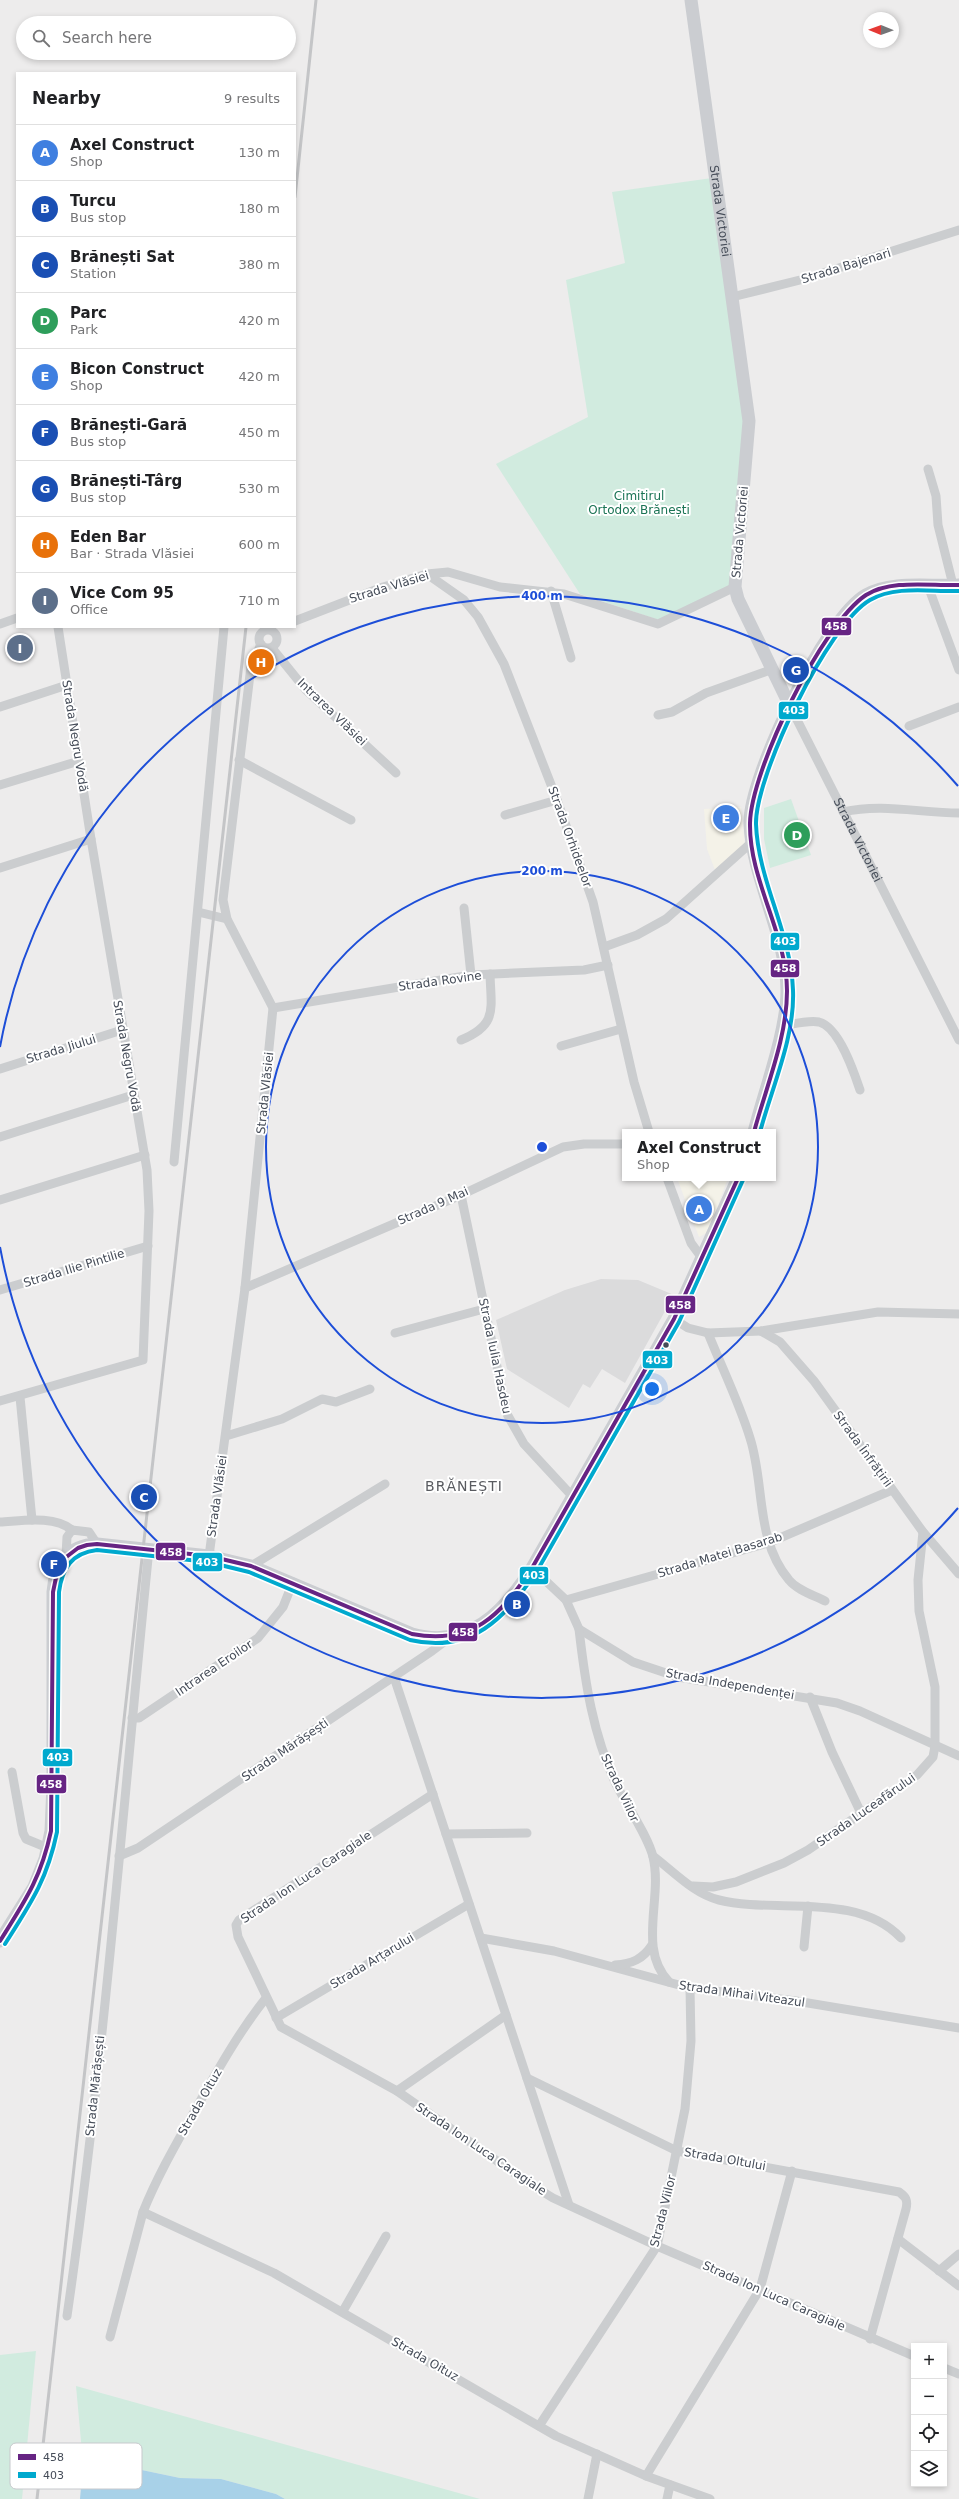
<!DOCTYPE html>
<html lang="en">
<head>
<meta charset="utf-8">
<style>
  :root { --surface:#fff; --page:#f6f6f6; --text:#202124; --muted:#757577; --line:#e0e0e0; --accent:#0b8043 }
  body { margin:0; font-family:"DejaVu Sans",sans-serif; background:var(--page); color:var(--text) }
  .controls { position:absolute; right:12px; bottom:12px; display:grid; overflow:hidden; border-radius:0px; box-shadow:0 2px 6px #0003 }
  .controls button { width:36px; height:36px; display:grid; place-items:center; padding:0; border:0; border-bottom:1px solid var(--line); background:var(--surface); color:var(--text); font:20px sans-serif }
  .compass { position:absolute; left:863px; top:12px; width:36px; height:36px; border-radius:50%; background:var(--surface); box-shadow:0 2px 6px #0003; rotate:271deg }
  .you { position:absolute; left:652px; top:1389px; width:14px; height:14px; margin:-10px; border:3px solid #fff; border-radius:50%; background:#1a73e8; box-shadow:0 0 0 6px #1a73e833 }
  .badge { display:grid; place-items:center; width:26px; height:26px; border-radius:50%; background:var(--accent); color:#fff; font-size:13px; font-weight:700 }
  .pin { position:absolute; translate:-50% -50%; border:2px solid #fff; box-shadow:0 1px 4px #0006 }
  .popup { position:absolute; left:622px; top:1129px; width:154px; height:52px; box-sizing:border-box; display:grid; place-content:center; border-radius:0px; background:var(--surface); filter:drop-shadow(0 1px 3px #0005); font-size:13px; white-space:nowrap; color:var(--muted) }
  .popup b { font-size:15px; color:var(--text) }
  .popup::after { content:''; position:absolute; left:50%; top:100%; margin-left:-8px; border:8px solid transparent; border-top-color:var(--surface) }
  .list { margin:0; padding:0; list-style:none }
  h2 { display:flex; justify-content:space-between; align-items:center; height:52px; margin:0; padding:0 16px; font-size:17px }
  h2 small { font-size:13px; font-weight:400; color:var(--muted) }
  .list li { display:grid; grid-template-columns:26px 1fr auto; gap:12px; align-items:center; box-sizing:border-box; height:56px; padding:0 16px; border-top:1px solid var(--line) }
  .list b { display:block; font-size:15px; white-space:nowrap }
  .list p { margin:0; font-size:13px; white-space:nowrap; color:var(--muted) }
  .list em { font-size:13px; font-style:normal; color:var(--muted) }
  .icon { flex:none; width:22px; height:22px; fill:none; stroke:currentColor; stroke-width:2; stroke-linecap:round; stroke-linejoin:round }
  .map { position:relative; flex:none; width:959px; height:2499px; overflow:hidden }
  .search { position:absolute; background:var(--surface); box-shadow:0 2px 6px #0003; left:16px; top:16px; width:280px; height:44px; display:flex; align-items:center; gap:10px; box-sizing:border-box; padding:0 14px; border-radius:22px; color:var(--muted); font-size:15px }
  .panel { position:absolute; background:var(--surface); box-shadow:0 2px 6px #0003; left:16px; top:72px; width:280px; height:556px; border-radius:0px }
  .map>svg:first-child { display:block }
  .commercial { fill:#f4f2e8 }
  .education { fill:#dbdbdc }
  .green { fill:#d1ebdf }
  .water { fill:#a8d1e8 }
  .lines { fill:none; stroke-linecap:round; stroke-linejoin:round }
  .street { stroke:#cbcdcf; stroke-width:9 }
  .secondary { stroke:#cbcdd1; stroke-width:13 }
  .rail { stroke:#c4c5c7; stroke-width:3 }
  .bus-1-casing { stroke:#fff; stroke-width:7 }
  .bus-2-casing { stroke:#fff; stroke-width:7 }
  .bus-1 { stroke:#662483; stroke-width:4 }
  .bus-2 { stroke:#00a9ce; stroke-width:4 }
  .ring { fill:none; stroke:#1d4ed8; stroke-width:2 }
  .bus-dot { fill:#454c58; stroke:#fff; stroke-width:1.5 }
  .labels { text-anchor:middle; dominant-baseline:central; stroke-width:4; stroke-linejoin:round; paint-order:stroke }
  .street-label { font-size:12px; fill:#454c58; stroke:#fff }
  .park-label { font-size:12px; fill:#1b7455; stroke:#fff }
  .quarter-label { font-size:14px; letter-spacing:1px; fill:#595b60; stroke:#fff }
  .key { fill:#fff; stroke:#c7c9cd; stroke-width:1 }
  .key-label { font-size:11px; fill:#454c58 }
  .centre { fill:#1d4ed8; stroke:#fff; stroke-width:2 }
  .ring-label { font-size:12px; text-anchor:middle; font-weight:bold; fill:#1d4ed8; stroke:#fff; stroke-width:4; stroke-linejoin:round; paint-order:stroke }
  .line-badge { stroke:#fff; stroke-width:1.5 }
  .badge-label { font-size:11px; text-anchor:middle; font-weight:bold; fill:#fff }
</style>
</head>
<body>
<div class="map">
<svg width="959" height="2499" viewBox="0 0 959 2499">
  <rect width="100%" height="100%" fill="#edecec"/>
  <g class="commercial">
    <polygon points="741,807 745,846 715,870 707,849 704,809"/>
    <polygon points="677,1178 728,1178 708,1232 699,1237"/>
  </g>
  <polygon class="education" points="601,1279 638,1280 674,1295 625,1383 602,1369 590,1388 583,1384 569,1408 507,1369 496,1320 565,1290"/>
  <g class="green">
    <polygon points="712,178 745,419 732,587 659,620 580,594 496,464 588,417 566,280 625,263 612,192"/>
    <polygon points="791,799 811,855 770,868 764,839 764,808"/>
    <polygon points="36,2351 22,2499 0,2499 0,2355"/>
    <polygon points="76,2386 480,2499 285,2499 276,2494 221,2479 180,2478 137,2469 115,2459 83,2463"/>
  </g>
  <polygon class="water" points="115,2459 137,2469 180,2478 221,2479 276,2494 285,2499 80,2499 83,2463"/>
  <g class="lines">
    <g class="street">
      <polyline points="732,297 804,279 959,230"/>
      <polyline points="928,469 936,496 938,525 953,585"/>
      <polyline points="427,574 464,600 478,617 504,664 557,800 593,902 634,1082 649,1132"/>
      <polyline points="928,586 959,670"/>
      <polyline points="551,591 571,658"/>
      <polyline points="295,621 383,587 427,574 448,572 500,587 564,594 658,624 735,587"/>
      <polyline points="0,624 17,618"/>
      <circle cx="268" cy="639" r="9"/>
      <polyline points="272,648 306,690 396,773"/>
      <path id="s1" d="M 790,706 L 959,1040"/>
      <polyline points="0,707 67,685"/>
      <polyline points="658,715 672,712 706,693 773,669"/>
      <polyline points="909,726 959,707"/>
      <polyline points="239,760 351,820"/>
      <polyline points="0,785 79,761"/>
      <path d="M 843,812 C 882,803 920,813 959,813"/>
      <polyline points="505,815 557,800"/>
      <polyline points="0,868 91,839"/>
      <polyline points="464,908 471,975"/>
      <polyline points="198,912 227,919"/>
      <polyline points="604,947 637,935 666,919 752,842"/>
      <polyline points="273,1008 471,975 584,970 608,965"/>
      <path d="M 782,1026 C 794,1024 808,1020 819,1022 C 839,1027 854,1072 860,1090"/>
      <path d="M 461,1040 C 498,1025 491,1009 490,974"/>
      <polyline points="561,1046 621,1029"/>
      <polyline points="0,1069 122,1030"/>
      <polyline points="0,1137 133,1095"/>
      <polyline points="174,1162 224,627"/>
      <polyline points="667,1178 691,1243 702,1258"/>
      <polyline points="461,1195 507,1414 524,1444 573,1497"/>
      <polyline points="0,1200 145,1155"/>
      <polyline points="245,1288 461,1195 563,1147 584,1144 625,1144"/>
      <polyline points="0,1290 148,1246"/>
      <polyline points="674,1319 688,1328 708,1333 761,1331 878,1312 959,1314"/>
      <polyline points="761,1331 780,1342 814,1381 923,1532 959,1574"/>
      <polyline points="395,1333 484,1309"/>
      <path d="M 708,1333 C 722,1368 739,1402 750,1438 C 765,1484 755,1540 789,1580 C 797,1590 813,1595 825,1601"/>
      <polyline points="20,1397 32,1520"/>
      <polyline points="0,1401 143,1360 149,1211 147,1170 91,839 58,627"/>
      <polyline points="226,1436 282,1419 322,1399 336,1402 370,1389"/>
      <path d="M 0,1522 C 21,1521 54,1515 72,1530"/>
      <polyline points="66,1555 67,1537 72,1530 89,1532 97,1544"/>
      <polyline points="209,1556 245,1288 273,1008 227,919 223,900 251,666 261,644"/>
      <polyline points="251,1566 385,1484"/>
      <polyline points="532,1568 566,1600 579,1629 633,1662 678,1677 837,1703 860,1711 959,1756"/>
      <polyline points="566,1600 768,1543 892,1490"/>
      <path d="M 579,1629 C 585,1682 593,1735 616,1784 C 626,1804 649,1838 653,1857 C 663,1898 637,1949 669,1982"/>
      <polyline points="394,1677 569,2205"/>
      <polyline points="810,1697 832,1752 861,1813"/>
      <polyline points="132,1718 139,1718 258,1638 283,1607 293,1582"/>
      <polyline points="12,1772 23,1833 26,1839 48,1848"/>
      <polyline points="433,1794 239,1920 236,1925 238,1937 281,2027 397,2091 530,2184 553,2198 657,2246 914,2356"/>
      <polyline points="446,1834 527,1833"/>
      <polyline points="119,1856 138,1848 432,1651 448,1639"/>
      <path d="M 653,1856 C 673,1871 694,1894 719,1900 C 774,1914 857,1891 901,1938"/>
      <polyline points="693,1886 713,1887 736,1882 784,1863 808,1850 917,1775 933,1757 935,1746 935,1687 919,1611 918,1580 923,1532"/>
      <polyline points="481,1938 554,1951 690,1988 796,2001 959,2028"/>
      <polyline points="804,1947 808,1906"/>
      <path d="M 615,1965 C 632,1964 643,1959 652,1945"/>
      <polyline points="276,2018 469,1904"/>
      <path d="M 527,2078 L 677,2151 L 899,2192 C 906,2197 908,2200 906,2209 L 870,2339"/>
      <polyline points="397,2091 506,2015"/>
      <polyline points="143,2212 274,2273 556,2436 646,2476 710,2499"/>
      <polyline points="898,2239 959,2286"/>
      <polyline points="939,2271 959,2254"/>
      <polyline points="343,2311 386,2236"/>
      <path d="M 67,2316 C 104,2061 123,1805 149,1549"/>
      <path d="M 110,2337 L 143,2212 C 157,2177 176,2144 194,2112 C 216,2073 238,2033 266,1998"/>
      <polyline points="944,2368 959,2374"/>
      <polyline points="539,2426 657,2246 685,2109 691,2041 690,1988"/>
      <polyline points="646,2476 760,2289 792,2171"/>
      <polyline points="588,2499 597,2454"/>
      <polyline points="667,2499 670,2485"/>
    </g>
    <g class="secondary">
      <path id="s2" d="M 691,0 L 749,421 L 735,587 L 738,599 L 790,706"/>
      <path d="M 754,1132 C 764,1092 787,1031 787,991 C 787,937 752,878 750,823 C 749,777 825,618 866,595 C 892,580 930,587 959,585"/>
      <path d="M 0,1941 L 34,1887 L 45,1859 L 51,1831 L 53,1785 L 53,1592 C 55,1564 68,1545 97,1544 L 209,1556 L 251,1566 L 412,1634 C 468,1650 504,1612 532,1568 L 674,1319 L 738,1178"/>
    </g>
    <g class="rail">
      <polyline points="295,197 316,0"/>
      <polyline points="37,2499 246,627"/>
    </g>
    <g class="bus-1-casing">
      <g id="bus-1">
        <path d="M 754,1132 C 766,1087 787,1038 787,991 C 787,933 749,881 750,823 C 751,770 822,624 866,595 C 892,579 930,586 959,585"/>
        <path d="M 0,1941 C 25,1901 41,1878 51,1831 L 53,1592 L 57,1573 L 65,1558 L 78,1548 L 87,1545 L 97,1544 L 209,1556 L 251,1566 L 412,1634 C 473,1645 500,1616 532,1568 L 674,1319 L 738,1178"/>
      </g>
    </g>
    <g class="bus-2-casing">
      <g id="bus-2">
        <path d="M 760,1132 C 772,1087 795,1037 793,990 C 791,932 758,881 756,824 C 755,776 828,624 870,600 C 896,585 931,592 959,591"/>
        <path d="M 5,1944 C 31,1903 47,1880 57,1832 L 59,1592 C 62,1568 72,1553 97,1550 L 208,1562 L 249,1572 L 410,1640 C 471,1654 505,1619 537,1571 L 679,1322 L 743,1180"/>
      </g>
    </g>
    <use href="#bus-1" class="bus-1"/>
    <use href="#bus-2" class="bus-2"/>
  </g>
  <g class="ring">
    <circle cx="542" cy="1147" r="276"/>
    <path d="M958 1508A551 551 0 0 1 0 1247M0 1047A551 551 0 0 1 958 786"/>
  </g>
  <circle class="bus-dot" cx="666" cy="1345" r="3.5"/>
  <g class="labels">
    <g class="street-label">
      <text stroke="none"><textPath href="#s2" startOffset="213">Strada Victoriei</textPath></text>
      <text transform="translate(846 266) rotate(-17)">Strada Bajenari</text>
      <text transform="translate(740 532) rotate(-85)">Strada Victoriei</text>
      <text transform="translate(389 587) rotate(-17)">Strada Vlăsiei</text>
      <text transform="translate(332 712) rotate(44)">Intrarea Vlăsiei</text>
      <text transform="translate(75 736) rotate(81)">Strada Negru Vodă</text>
      <text transform="translate(570 837) rotate(70)">Strada Orhideelor</text>
      <text stroke="none"><textPath href="#s1" startOffset="150">Strada Victoriei</textPath></text>
      <text transform="translate(440 981) rotate(-8)">Strada Rovine</text>
      <text transform="translate(61 1049) rotate(-17)">Strada Jiului</text>
      <text transform="translate(127 1056) rotate(80)">Strada Negru Vodă</text>
      <text transform="translate(265 1093) rotate(-84)">Strada Vlăsiei</text>
      <text transform="translate(433 1206) rotate(-24)">Strada 9 Mai</text>
      <text transform="translate(74 1268) rotate(-17)">Strada Ilie Pintilie</text>
      <text transform="translate(495 1356) rotate(78)">Strada Iulia Hasdeu</text>
      <text transform="translate(863 1449) rotate(54)">Strada Înfrățirii</text>
      <text transform="translate(217 1496) rotate(-82)">Strada Vlăsiei</text>
      <text transform="translate(720 1555) rotate(-17)">Strada Matei Basarab</text>
      <text transform="translate(214 1668) rotate(-34)">Intrarea Eroilor</text>
      <text transform="translate(730 1684) rotate(10)">Strada Independenței</text>
      <text transform="translate(285 1750) rotate(-34)">Strada Mărășești</text>
      <text transform="translate(620 1788) rotate(65)">Strada Viilor</text>
      <text transform="translate(866 1810) rotate(-35)">Strada Luceafărului</text>
      <text transform="translate(306 1877) rotate(-34)">Strada Ion Luca Caragiale</text>
      <text transform="translate(372 1961) rotate(-31)">Strada Arțarului</text>
      <text transform="translate(742 1994) rotate(8)">Strada Mihai Viteazul</text>
      <text transform="translate(95 2086) rotate(-84)">Strada Mărășești</text>
      <text transform="translate(200 2102) rotate(-60)">Strada Oituz</text>
      <text transform="translate(481 2149) rotate(34)">Strada Ion Luca Caragiale</text>
      <text transform="translate(725 2159) rotate(10)">Strada Oltului</text>
      <text transform="translate(663 2211) rotate(-76)">Strada Viilor</text>
      <text transform="translate(774 2296) rotate(24)">Strada Ion Luca Caragiale</text>
      <text transform="translate(425 2359) rotate(30)">Strada Oituz</text>
    </g>
    <g class="park-label">
      <text x="639" y="496">Cimitirul<tspan x="639" dy="14">Ortodox Brănești</tspan></text>
    </g>
    <g class="quarter-label">
      <text x="464" y="1486">BRĂNEȘTI</text>
    </g>
  </g>
  <rect x="10" y="2443" width="132" height="46" rx="6" class="key"/>
  <rect x="18" y="2454" width="18" height="6" fill="#662483"/>
  <rect x="18" y="2472" width="18" height="6" fill="#00a9ce"/>
  <g class="key-label">
    <text x="43" y="2461">458</text>
    <text x="43" y="2479">403</text>
  </g>
  <circle cx="542" cy="1147" r="6" class="centre"/>
  <g class="ring-label">
    <text x="542" y="600">400 m</text>
    <text x="542" y="875">200 m</text>
  </g>
  <g class="line-badge">
    <rect x="821" y="617" width="31" height="19" rx="4" fill="#662483"/>
    <rect x="778" y="701" width="31" height="19" rx="4" fill="#00a9ce"/>
    <rect x="770" y="932" width="30" height="19" rx="4" fill="#00a9ce"/>
    <rect x="770" y="959" width="30" height="19" rx="4" fill="#662483"/>
    <rect x="665" y="1295" width="31" height="19" rx="4" fill="#662483"/>
    <rect x="642" y="1350" width="31" height="19" rx="4" fill="#00a9ce"/>
    <rect x="155" y="1542" width="31" height="19" rx="4" fill="#662483"/>
    <rect x="192" y="1552" width="31" height="20" rx="4" fill="#00a9ce"/>
    <rect x="519" y="1566" width="30" height="19" rx="4" fill="#00a9ce"/>
    <rect x="448" y="1622" width="30" height="20" rx="4" fill="#662483"/>
    <rect x="42" y="1748" width="31" height="19" rx="4" fill="#00a9ce"/>
    <rect x="36" y="1774" width="31" height="20" rx="4" fill="#662483"/>
  </g>
  <g class="badge-label">
    <text x="836" y="630">458</text>
    <text x="794" y="714">403</text>
    <text x="785" y="945">403</text>
    <text x="785" y="972">458</text>
    <text x="680" y="1309">458</text>
    <text x="657" y="1364">403</text>
    <text x="171" y="1556">458</text>
    <text x="207" y="1566">403</text>
    <text x="534" y="1579">403</text>
    <text x="463" y="1636">458</text>
    <text x="58" y="1761">403</text>
    <text x="51" y="1788">458</text>
  </g>
</svg>
<div class="controls">
<button>+</button>
<button>−</button>
<button><svg class="icon" aria-label="locate" viewBox="0 0 24 24"><circle cx="12" cy="12" r="6"/><path d="M12 2v4M12 18v4M2 12h4M18 12h4"/></svg></button>
<button><svg class="icon" aria-label="layers" viewBox="0 0 24 24"><path d="M12 4l9 5-9 5-9-5zM3 14l9 5 9-5"/></svg></button>
</div>
<svg class="compass" viewBox="-18 -18 36 36"><path d="M0-13l5 13h-10z" fill="#e53935"/><path d="M0 13l5-13h-10z" fill="#757577"/></svg>
<div class="you"></div>
<div class="pin badge" style="left:699px;top:1209px;background:#3f7fe0">A</div>
<div class="popup"><b>Axel Construct</b>Shop</div>
<div class="pin badge" style="left:517px;top:1604px;background:#1a4fb4">B</div>
<div class="pin badge" style="left:144px;top:1497px;background:#1a4fb4">C</div>
<div class="pin badge" style="left:797px;top:835px;background:#2e9e5b">D</div>
<div class="pin badge" style="left:726px;top:818px;background:#3f7fe0">E</div>
<div class="pin badge" style="left:54px;top:1564px;background:#1a4fb4">F</div>
<div class="pin badge" style="left:796px;top:670px;background:#1a4fb4">G</div>
<div class="pin badge" style="left:261px;top:662px;background:#e8710a">H</div>
<div class="pin badge" style="left:20px;top:648px;background:#5c6f8a">I</div>
<div class="search"><svg class="icon" aria-label="search" viewBox="0 0 24 24"><circle cx="10" cy="10" r="6"/><path d="M15 15l6 6"/></svg>Search here</div>
<section class="panel">
<h2>Nearby<small>9 results</small></h2>
<ul class="list">
<li><span class="badge" style="background:#3f7fe0">A</span><div><b>Axel Construct</b><p>Shop</p></div><em>130 m</em></li>
<li><span class="badge" style="background:#1a4fb4">B</span><div><b>Turcu</b><p>Bus stop</p></div><em>180 m</em></li>
<li><span class="badge" style="background:#1a4fb4">C</span><div><b>Brănești Sat</b><p>Station</p></div><em>380 m</em></li>
<li><span class="badge" style="background:#2e9e5b">D</span><div><b>Parc</b><p>Park</p></div><em>420 m</em></li>
<li><span class="badge" style="background:#3f7fe0">E</span><div><b>Bicon Construct</b><p>Shop</p></div><em>420 m</em></li>
<li><span class="badge" style="background:#1a4fb4">F</span><div><b>Brănești-Gară</b><p>Bus stop</p></div><em>450 m</em></li>
<li><span class="badge" style="background:#1a4fb4">G</span><div><b>Brănești-Târg</b><p>Bus stop</p></div><em>530 m</em></li>
<li><span class="badge" style="background:#e8710a">H</span><div><b>Eden Bar</b><p>Bar · Strada Vlăsiei</p></div><em>600 m</em></li>
<li><span class="badge" style="background:#5c6f8a">I</span><div><b>Vice Com 95</b><p>Office</p></div><em>710 m</em></li>
</ul>
</section>
</div>
</body>
</html>
